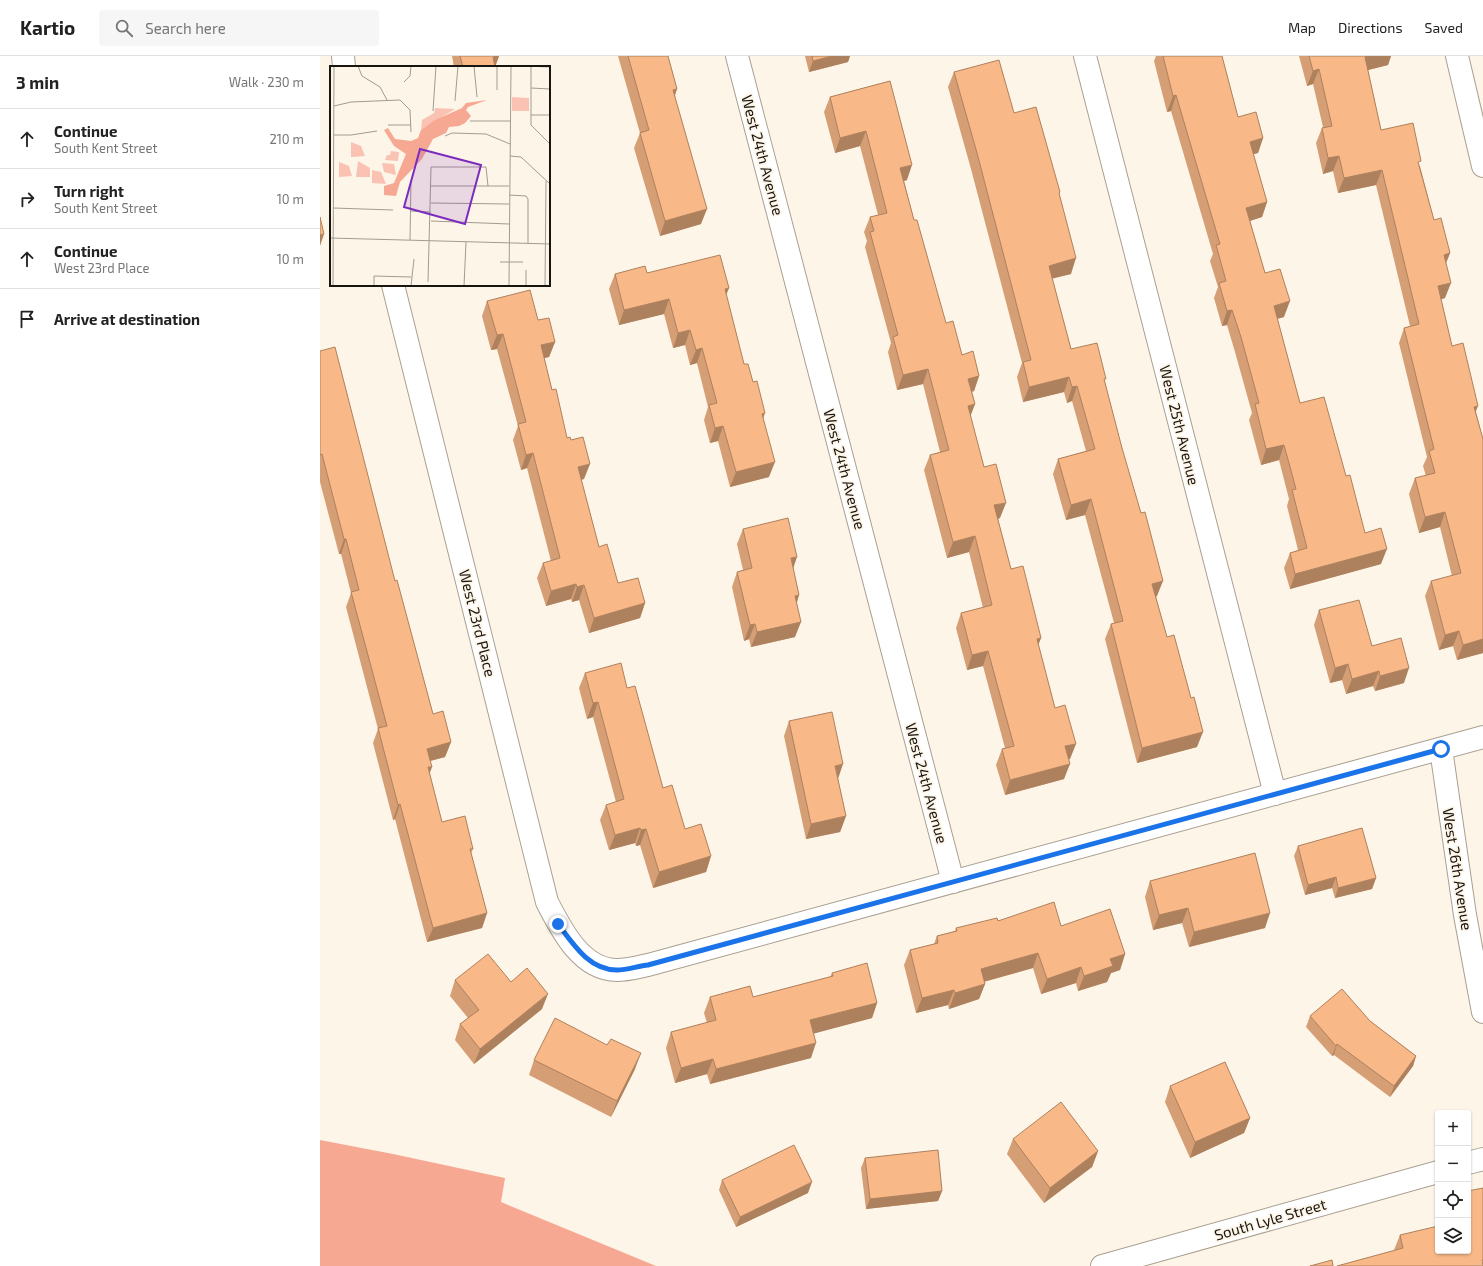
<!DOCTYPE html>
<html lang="en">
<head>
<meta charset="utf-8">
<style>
  :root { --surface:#fff; --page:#f6f6f6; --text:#222; --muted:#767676; --line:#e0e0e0 }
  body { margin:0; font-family:"Exo 2",sans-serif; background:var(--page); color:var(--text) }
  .controls { position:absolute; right:12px; bottom:12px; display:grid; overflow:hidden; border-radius:4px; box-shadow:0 1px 3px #0004 }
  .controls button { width:36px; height:36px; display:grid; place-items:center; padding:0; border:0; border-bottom:1px solid var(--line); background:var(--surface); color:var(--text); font:20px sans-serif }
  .stop { position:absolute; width:12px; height:12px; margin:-9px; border:3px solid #1a73e8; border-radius:50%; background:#fff }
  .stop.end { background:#1a73e8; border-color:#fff; box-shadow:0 1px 4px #0008 }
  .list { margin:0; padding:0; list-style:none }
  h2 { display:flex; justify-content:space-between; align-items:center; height:52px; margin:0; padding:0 16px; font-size:17px }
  h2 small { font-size:13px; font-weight:400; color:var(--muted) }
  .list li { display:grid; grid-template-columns:26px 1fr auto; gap:12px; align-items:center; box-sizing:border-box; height:60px; padding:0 16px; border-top:1px solid var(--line) }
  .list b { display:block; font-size:15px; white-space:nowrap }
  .list p { margin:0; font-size:13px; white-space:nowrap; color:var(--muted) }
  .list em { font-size:13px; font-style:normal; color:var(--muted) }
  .icon { flex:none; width:22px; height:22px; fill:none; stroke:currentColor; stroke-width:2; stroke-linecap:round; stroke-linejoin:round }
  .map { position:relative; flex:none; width:1163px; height:1210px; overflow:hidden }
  header { display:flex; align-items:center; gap:24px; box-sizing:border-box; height:56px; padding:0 20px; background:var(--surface); border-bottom:1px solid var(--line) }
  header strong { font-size:19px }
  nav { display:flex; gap:22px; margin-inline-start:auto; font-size:14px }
  .search { width:280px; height:36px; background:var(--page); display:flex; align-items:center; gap:10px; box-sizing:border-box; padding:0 14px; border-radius:4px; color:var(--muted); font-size:15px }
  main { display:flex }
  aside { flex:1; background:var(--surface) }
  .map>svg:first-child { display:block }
  .forest { fill:#f6a892 }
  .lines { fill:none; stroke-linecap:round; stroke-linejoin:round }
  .minor-casing { stroke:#a9a091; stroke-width:24 }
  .minor { stroke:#fff; stroke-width:22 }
  .wall { fill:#d59e74 }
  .shaded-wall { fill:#ae815e }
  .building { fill:#f8b887; stroke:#ae815e }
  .route { stroke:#1a73e8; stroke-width:5 }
  .labels { text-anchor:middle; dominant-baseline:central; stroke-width:3.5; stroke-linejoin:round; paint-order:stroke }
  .street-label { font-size:15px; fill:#18140f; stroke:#fdf5e8 }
  .inset-road { fill:none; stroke:#a19b91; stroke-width:1 }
  .view { fill:#7b2cbf; fill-opacity:0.15; stroke:#7b2cbf; stroke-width:2 }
  .inset-edge { fill:none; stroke:#18140f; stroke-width:2 }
</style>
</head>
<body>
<header>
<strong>Kartio</strong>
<div class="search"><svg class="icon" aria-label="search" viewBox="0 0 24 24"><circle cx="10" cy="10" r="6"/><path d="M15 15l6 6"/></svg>Search here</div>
<nav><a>Map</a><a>Directions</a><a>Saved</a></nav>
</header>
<main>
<aside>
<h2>3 min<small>Walk · 230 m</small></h2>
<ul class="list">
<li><svg class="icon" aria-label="ahead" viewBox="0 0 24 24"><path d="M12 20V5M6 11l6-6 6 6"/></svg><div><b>Continue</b><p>South Kent Street</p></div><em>210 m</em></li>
<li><svg class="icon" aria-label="right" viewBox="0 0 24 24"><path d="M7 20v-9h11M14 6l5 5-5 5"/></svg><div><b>Turn right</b><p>South Kent Street</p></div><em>10 m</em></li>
<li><svg class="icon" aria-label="ahead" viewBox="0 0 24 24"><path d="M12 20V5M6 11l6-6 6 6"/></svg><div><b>Continue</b><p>West 23rd Place</p></div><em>10 m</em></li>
<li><svg class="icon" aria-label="arrive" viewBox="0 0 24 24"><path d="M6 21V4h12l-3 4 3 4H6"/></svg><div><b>Arrive at destination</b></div></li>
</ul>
</aside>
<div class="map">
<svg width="1163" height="1210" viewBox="0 0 1163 1210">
  <rect width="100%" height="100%" fill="#fdf5e8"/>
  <polygon class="forest" points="0,1084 73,1098 185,1122 181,1146 336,1210 0,1210"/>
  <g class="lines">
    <g class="minor-casing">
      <g id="minor">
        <polyline points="23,0 24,11"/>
        <polyline points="417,0 633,826"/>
        <polyline points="765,0 955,738"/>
        <polyline points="1137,0 1163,110"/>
        <path d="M 73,229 L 227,846 C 241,873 261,914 297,914 C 307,914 318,911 328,909 L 1163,681"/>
        <polyline points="1121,693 1145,859 1163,956"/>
        <polyline points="1148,1107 1163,1103"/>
        <polyline points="782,1210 1118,1116"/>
      </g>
    </g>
    <use href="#minor" class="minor"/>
  </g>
  <g class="wall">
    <polygon points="132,0 179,0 175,11 134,11"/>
    <polygon points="298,0 348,0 357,33 355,40 381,168 340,180 314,92 320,77"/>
    <polygon points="485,0 530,0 528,6 489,16"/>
    <polygon points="836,0 902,0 918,61 943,82 938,97 933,98 947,146 942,161 930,165 945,217 964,261 957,263 980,347 1026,420 1045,477 1061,508 970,533 964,512 970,497 978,494 967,450 969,443 959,404 941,409 929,364 932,357 915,296 907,269 902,270 894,242 898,231 890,205 893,198 851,55 847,56 834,5"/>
    <polygon points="979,0 1071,0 1068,9 1048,14 1061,74 1100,110 1114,164 1130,197 1126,207 1125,242 1121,243 1132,290 1156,356 1163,383 1163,597 1137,604 1133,590 1119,594 1105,540 1111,525 1132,520 1120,471 1099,477 1089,438 1095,422 1106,420 1103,410 1107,401 1079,287 1084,272 1090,270 1056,129 1018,137 1013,115 1003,118 996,87 1002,72 1003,71 993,28 987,30"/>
    <polygon points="634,16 694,57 740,136 739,138 751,218 732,222 751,293 785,326 837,540 836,541 877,691 817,707 785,583 791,568 794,567 765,459 746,464 733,418 738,403 766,395 752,345 747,347 744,336 703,346 697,321 702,307 651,113 628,31"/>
    <polygon points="570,25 587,124 584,125 594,164 626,267 642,299 659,320 654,335 652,336 655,348 650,360 664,411 680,462 678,463 691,513 721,582 718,589 735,652 750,703 749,703 744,723 685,739 676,709 682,693 685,692 663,610 647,614 636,572 641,557 663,552 649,496 627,502 604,414 610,399 620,396 603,328 577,334 568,296 571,287 545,191 547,185 544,176 550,161 558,159 540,90 515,97 504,56 510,41"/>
    <polygon points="327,217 409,232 406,238 424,308 443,363 449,421 410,431 398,385 390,387 384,364 388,351 377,307 370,309 365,289 353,292 344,258 299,269 289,233 295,218"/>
    <polygon points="167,245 218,264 235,286 229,301 224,302 232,334 247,382 264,423 261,424 279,491 298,527 325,547 320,562 269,577 259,544 252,546 251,543 226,550 217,522 223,507 231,505 207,412 201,414 193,384 198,370 177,293 171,294 162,260"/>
    <polygon points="0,295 75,525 113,658 131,686 125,701 110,705 109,717 122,766 153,793 151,797 167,857 162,872 107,886 75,763 73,764 53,687 58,673 26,551 31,537 21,498 19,498 0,426"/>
    <polygon points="423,473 473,512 479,539 477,547 475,581 431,591 429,583 424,585 412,531 417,516 423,514 417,488"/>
    <polygon points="999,554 1052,590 1084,627 1055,635 1053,630 1026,638 1022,624 1010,627 994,569"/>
    <polygon points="265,617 307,632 343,732 365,773 391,800 386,816 333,832 320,789 316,790 315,787 289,794 280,764 286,749 296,746 273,661 267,663 259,632"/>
    <polygon points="469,665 518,723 526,760 520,776 486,783 464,680"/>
    <polygon points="978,790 1056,822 1052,833 1015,842 1012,832 985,839 974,800"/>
    <polygon points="830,825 945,872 869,891 862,867 833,874 825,841"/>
    <polygon points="678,865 741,870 805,898 800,914 791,917 787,926 758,935 756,927 721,938 713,912 664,926 665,928 659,943 629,953 628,949 596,957 584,909 590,894 614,888 617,880 635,875 636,872"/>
    <polygon points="512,917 557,947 552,962 494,977 491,1002 390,1028 387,1018 355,1027 346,992 351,976 387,967 384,957 390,941 433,941 510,921"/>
    <polygon points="135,924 191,926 222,953 154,1008 135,984 140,968 148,962 130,940"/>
    <polygon points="990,960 1050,965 1096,1000 1093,1010 1070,1041 1014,999 1012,1000 986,971"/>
    <polygon points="214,1004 315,1013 291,1061 209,1019"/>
    <polygon points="850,1030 930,1062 924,1077 870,1102 845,1046"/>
    <polygon points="693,1083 778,1095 772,1111 724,1147 687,1098"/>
    <polygon points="545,1102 622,1135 618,1145 546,1153 541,1112"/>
    <polygon points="402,1124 488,1137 416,1171 399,1134"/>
    <polygon points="1080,1179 1148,1195 1163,1210 1075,1195 1074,1194"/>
  </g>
  <g class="shaded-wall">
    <polygon points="179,0 175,11 173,1"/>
    <polygon points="512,0 530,0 528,6 489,16 493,5"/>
    <polygon points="1049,0 1071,0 1068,9 1040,16 1045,1"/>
    <polygon points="999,13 993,28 987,30 993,15"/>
    <polygon points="357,33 351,48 353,34"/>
    <polygon points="856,39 851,55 847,56 853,40"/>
    <polygon points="546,75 540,90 515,97 520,82"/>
    <polygon points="943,82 938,97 924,101 930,86"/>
    <polygon points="1019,100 1013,115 1003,118 1008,102"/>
    <polygon points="592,109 587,124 575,128 580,112"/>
    <polygon points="1062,114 1056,129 1018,137 1024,122"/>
    <polygon points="947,146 942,161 920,168 926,152"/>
    <polygon points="387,153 381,168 340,180 345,165"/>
    <polygon points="4,178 0,190 0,179"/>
    <polygon points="1130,197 1124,212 1124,199"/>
    <polygon points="756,202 751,218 723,225 729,210"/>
    <polygon points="1131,227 1125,242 1113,246 1118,230"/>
    <polygon points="409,232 403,247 405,233"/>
    <polygon points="349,243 344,258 299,269 304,254"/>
    <polygon points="970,245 964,261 948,265 954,250"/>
    <polygon points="912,254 907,269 902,270 907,255"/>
    <polygon points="370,274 365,289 353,292 358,277"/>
    <polygon points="183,278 177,293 171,294 177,279"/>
    <polygon points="235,286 229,301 215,304 221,289"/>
    <polygon points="382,292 377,307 370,309 376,294"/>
    <polygon points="608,313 603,328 577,334 583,319"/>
    <polygon points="659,320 654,335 642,338 648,323"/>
    <polygon points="749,321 744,336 703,346 709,331"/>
    <polygon points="757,330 752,345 747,347 752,331"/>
    <polygon points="655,348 649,364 648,350"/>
    <polygon points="1158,350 1152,365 1154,351"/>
    <polygon points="445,357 440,372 442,358"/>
    <polygon points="403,370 398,385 390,387 395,372"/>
    <polygon points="964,389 959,404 941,409 946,393"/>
    <polygon points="213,397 207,412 201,414 206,399"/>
    <polygon points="455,406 449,421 410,431 416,416"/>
    <polygon points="270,408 264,423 252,426 258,411"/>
    <polygon points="771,443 765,459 746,464 751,449"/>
    <polygon points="686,447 680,462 669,465 674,449"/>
    <polygon points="1125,456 1120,471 1099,477 1105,461"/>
    <polygon points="655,480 649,496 627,502 633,486"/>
    <polygon points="24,483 26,483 21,498 19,498"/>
    <polygon points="1067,493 1061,508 970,533 975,518"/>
    <polygon points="477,501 472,516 471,502"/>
    <polygon points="843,525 837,540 827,543 832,528"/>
    <polygon points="256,528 251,543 226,550 231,535"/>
    <polygon points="264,529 259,544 252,546 257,531"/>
    <polygon points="479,539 474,554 475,540"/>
    <polygon points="325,547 320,562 269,577 274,562"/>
    <polygon points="481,566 475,581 431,591 437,576"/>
    <polygon points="435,568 429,583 424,585 430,569"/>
    <polygon points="1139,575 1133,590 1119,594 1125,579"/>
    <polygon points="721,582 715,597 717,583"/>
    <polygon points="1163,583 1163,597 1137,604 1143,589"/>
    <polygon points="668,595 663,610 647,614 652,599"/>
    <polygon points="1028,608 1022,624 1010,627 1015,612"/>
    <polygon points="1089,612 1084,627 1055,635 1060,620"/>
    <polygon points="1059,615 1053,630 1026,638 1032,623"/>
    <polygon points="278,646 273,661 267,663 273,647"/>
    <polygon points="883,676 877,691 817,707 822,692"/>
    <polygon points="131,686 125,701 102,707 107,693"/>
    <polygon points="756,688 750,703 740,706 745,690"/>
    <polygon points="523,708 518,723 515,710"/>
    <polygon points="750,708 744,723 685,739 690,724"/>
    <polygon points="108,711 112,711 107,725"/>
    <polygon points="80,748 75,763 73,764 78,749"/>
    <polygon points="526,760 520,776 486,783 491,768"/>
    <polygon points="320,772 315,787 289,794 295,779"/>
    <polygon points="326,773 320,789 316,790 321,774"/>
    <polygon points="391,800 386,816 333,832 339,816"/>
    <polygon points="1016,821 1012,832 985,839 988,829"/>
    <polygon points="1056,822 1052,833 1015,842 1018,832"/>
    <polygon points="868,852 862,867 833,874 839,859"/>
    <polygon points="167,857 162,872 107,886 113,872"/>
    <polygon points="950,857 945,872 869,891 874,876"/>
    <polygon points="718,897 713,912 655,928 661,913"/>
    <polygon points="805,898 800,914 791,917 787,926 758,935 764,920 790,903"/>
    <polygon points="761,911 756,927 721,938 727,923"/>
    <polygon points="665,928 659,943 629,953 635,937"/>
    <polygon points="634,934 628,949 596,957 602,942"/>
    <polygon points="228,938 222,953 154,1008 160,993"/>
    <polygon points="557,947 552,962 485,980 490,964"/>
    <polygon points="496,987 491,1002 390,1028 396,1013"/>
    <polygon points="1017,988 1014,999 1012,1000 1016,990"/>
    <polygon points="321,997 315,1013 291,1061 297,1045"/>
    <polygon points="1096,1000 1093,1010 1070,1041 1074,1030"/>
    <polygon points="393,1003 387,1018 355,1027 361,1012"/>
    <polygon points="930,1062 924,1077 870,1102 875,1086"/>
    <polygon points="778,1095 772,1111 724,1147 730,1132"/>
    <polygon points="492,1126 488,1137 416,1171 420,1161"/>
    <polygon points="622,1135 618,1145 546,1153 550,1143"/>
  </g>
  <g class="building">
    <polygon points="140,0 178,0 173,1 175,11 143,11"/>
    <polygon points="308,0 348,0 357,33 353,34 387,153 345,165 320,77 329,74"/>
    <polygon points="492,0 512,0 493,5"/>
    <polygon points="843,0 902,0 918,61 936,56 943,82 930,86 947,146 926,152 945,217 960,213 970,245 954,250 980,347 1004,341 1026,420 1030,419 1045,477 1061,472 1067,493 975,518 970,497 987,492 972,434 976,433 964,389 946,393 935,348 939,347 921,281 912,254 907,255 899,227 906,225 896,189 900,188 856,39 853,40"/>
    <polygon points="989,0 1049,0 1045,1 1061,74 1093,67 1101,105 1098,106 1114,164 1121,162 1130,197 1124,199 1131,227 1118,230 1132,290 1143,287 1158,350 1154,351 1163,383 1163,583 1143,589 1139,575 1125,579 1111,525 1141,517 1125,456 1105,461 1095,422 1115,417 1109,395 1114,393 1084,272 1099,268 1062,114 1024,122 1019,100 1008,102 1002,72 1012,70 999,13 993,15"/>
    <polygon points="679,4 694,57 716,51 740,136 739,137 756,202 729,210 751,293 777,287 786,323 784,323 802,392 821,457 825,456 843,525 832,528 847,581 854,579 871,642 874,641 883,676 822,692 791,568 803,565 771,443 751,449 738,403 775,393 757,330 752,331 749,321 709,331 703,306 711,304 657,97 634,16"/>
    <polygon points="570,25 592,109 580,112 594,164 597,164 626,267 633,265 642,299 653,295 659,320 648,323 655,348 648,350 664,411 676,408 686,447 674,449 691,513 703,510 721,582 717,583 735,652 745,649 756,688 745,690 750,708 690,724 682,693 694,690 668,595 652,599 641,557 672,549 655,480 633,486 610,399 629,394 608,313 583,319 573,281 578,279 550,176 554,175 550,161 567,157 546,75 520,82 510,41"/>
    <polygon points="0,161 4,178 0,179"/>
    <polygon points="400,199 409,232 405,233 424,308 428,308 433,326 437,325 445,357 442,358 455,406 416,416 403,370 395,372 389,349 397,347 382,292 376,294 370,274 358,277 349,243 304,254 295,218 325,210 327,217"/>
    <polygon points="210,234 218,264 229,262 235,286 221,289 232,334 236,333 247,382 250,381 251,384 263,381 270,408 258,411 279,491 287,488 298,527 318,522 325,547 274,562 264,529 257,531 256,528 231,535 223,507 240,502 213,397 206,399 198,368 206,366 183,278 177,279 167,245"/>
    <polygon points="15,291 75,525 77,524 113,658 123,655 131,686 107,693 112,711 108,711 122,766 145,760 153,793 150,793 167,857 113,872 80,748 78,749 58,672 67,670 31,536 39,534 26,483 24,483 2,398 0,399 0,295"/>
    <polygon points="468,462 477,501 471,502 479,539 475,540 481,566 437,576 435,568 430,569 417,516 432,512 423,473"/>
    <polygon points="1039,544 1052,590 1081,582 1089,612 1060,620 1059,615 1032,623 1028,608 1015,612 999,554"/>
    <polygon points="301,607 307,632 315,630 343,732 352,729 365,773 381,768 391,800 339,816 326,773 321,774 320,772 295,779 286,749 304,743 278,646 273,647 265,617"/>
    <polygon points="512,656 523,708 515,710 526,760 491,768 469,665"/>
    <polygon points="1042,772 1056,822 1018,832 1016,821 988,829 978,790"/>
    <polygon points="935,797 950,857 874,876 868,852 839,859 830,825"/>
    <polygon points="734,846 741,870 790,853 805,898 790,903 793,910 764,920 761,911 727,923 718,897 661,913 665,928 635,937 634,934 602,942 590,894 618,887 617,880 637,875 636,872 677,862 678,865"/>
    <polygon points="168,898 191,926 207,912 228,938 160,993 140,968 159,954 135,924"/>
    <polygon points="547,907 557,947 490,964 496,987 396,1013 393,1003 361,1012 351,976 396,964 390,941 430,930 433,941 513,920 512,917"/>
    <polygon points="1022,933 1050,965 1096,1000 1074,1030 1017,988 1016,990 990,960"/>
    <polygon points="235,962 287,989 291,983 321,997 297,1045 214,1004"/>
    <polygon points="905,1006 930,1062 875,1086 850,1030"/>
    <polygon points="741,1046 778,1095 730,1132 693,1083"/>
    <polygon points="474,1089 492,1126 420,1161 402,1124"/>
    <polygon points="618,1094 622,1135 550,1143 545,1102"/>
    <polygon points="1163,1132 1163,1204 1162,1204 1163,1210 1017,1210 1083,1192 1080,1179 1118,1170 1118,1195 1148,1195 1148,1135"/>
    <polygon points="1012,1204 1013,1210 990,1210"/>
  </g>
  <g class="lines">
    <path class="route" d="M 238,868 C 253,888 269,914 297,914 C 307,914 318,910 328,909 L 1121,693"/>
  </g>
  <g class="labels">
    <g class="street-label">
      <text transform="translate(443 99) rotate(75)">West 24th Avenue</text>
      <text transform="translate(860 369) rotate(76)">West 25th Avenue</text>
      <text transform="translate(525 413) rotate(75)">West 24th Avenue</text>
      <text transform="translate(158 567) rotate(76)">West 23rd Place</text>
      <text transform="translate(607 727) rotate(75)">West 24th Avenue</text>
      <text transform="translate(1138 813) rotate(81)">West 26th Avenue</text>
      <text transform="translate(950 1163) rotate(-16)">South Lyle Street</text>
    </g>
  </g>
  <g transform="translate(10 10)">
    <rect width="220" height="220" fill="#fdf5e8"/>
    <path d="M 182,31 L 199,32 L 199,45 L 182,45 ZM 105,42 L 125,43 L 91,64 L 92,54 L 104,47 ZM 21,76 L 31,80 L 35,90 L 21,91 ZM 61,85 L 69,86 L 68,95 L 55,94 L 57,89 L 60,89 ZM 28,95 L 40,102 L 40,111 L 26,111 ZM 9,96 L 19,100 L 22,110 L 9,111 ZM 52,97 L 64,98 L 66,109 L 54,106 ZM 42,104 L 51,106 L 56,118 L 42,117 Z" fill="#f9c2b3"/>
    <path d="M 157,34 L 138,41 L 136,44 L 141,50 L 135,57 L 129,60 L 119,61 L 116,67 L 103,73 L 92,93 L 70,116 L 66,130 L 54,129 L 54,120 L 64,117 L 76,88 L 64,80 L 54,64 L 58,62 L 65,73 L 81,75 L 88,72 L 91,64 L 105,54 L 132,42 L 136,37 Z" fill="#f6a892"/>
    <path class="inset-road" d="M 28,0 L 32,10 L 50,21 L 57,34M 144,0 L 147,31M 194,0 L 220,1M 201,0 L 201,59 L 220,78M 74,16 L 80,10 L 81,0M 201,22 L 220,23M 167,24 L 167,0M 125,35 L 128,0M 4,40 L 21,36 L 70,34 L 80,44 L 81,66M 103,45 L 106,0M 201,49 L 220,49M 140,55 L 180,55M 58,59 L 81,59M 4,69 L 21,69 L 47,65M 115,70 L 122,67 L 156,68 L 180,78M 180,90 L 191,91 L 220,118M 101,120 L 179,120M 179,129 L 196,130 L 198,133 L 198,178M 101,137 L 179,138M 3,142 L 63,144M 80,145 L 101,146M 101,155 L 179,158M 0,172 L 220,178M 80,174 L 81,114M 170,196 L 193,196M 98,216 L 101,101 L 156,101 L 158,120M 3,220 L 4,0M 44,220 L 44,210 L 81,211M 81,220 L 84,193M 134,220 L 136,176M 179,220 L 181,0M 196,220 L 196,204M 215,220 L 216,115"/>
    <path class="view" d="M 90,83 L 151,99 L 135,158 L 74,141 Z"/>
    <rect width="220" height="220" class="inset-edge"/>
  </g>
</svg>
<div class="controls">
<button>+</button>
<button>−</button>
<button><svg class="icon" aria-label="locate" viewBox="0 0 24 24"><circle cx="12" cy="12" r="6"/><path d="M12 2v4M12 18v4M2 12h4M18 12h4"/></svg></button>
<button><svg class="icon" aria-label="layers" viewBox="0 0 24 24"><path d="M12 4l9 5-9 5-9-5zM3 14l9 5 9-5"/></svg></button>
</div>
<div class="stop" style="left:1121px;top:693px"></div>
<div class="stop end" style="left:238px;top:868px"></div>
</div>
</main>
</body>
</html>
